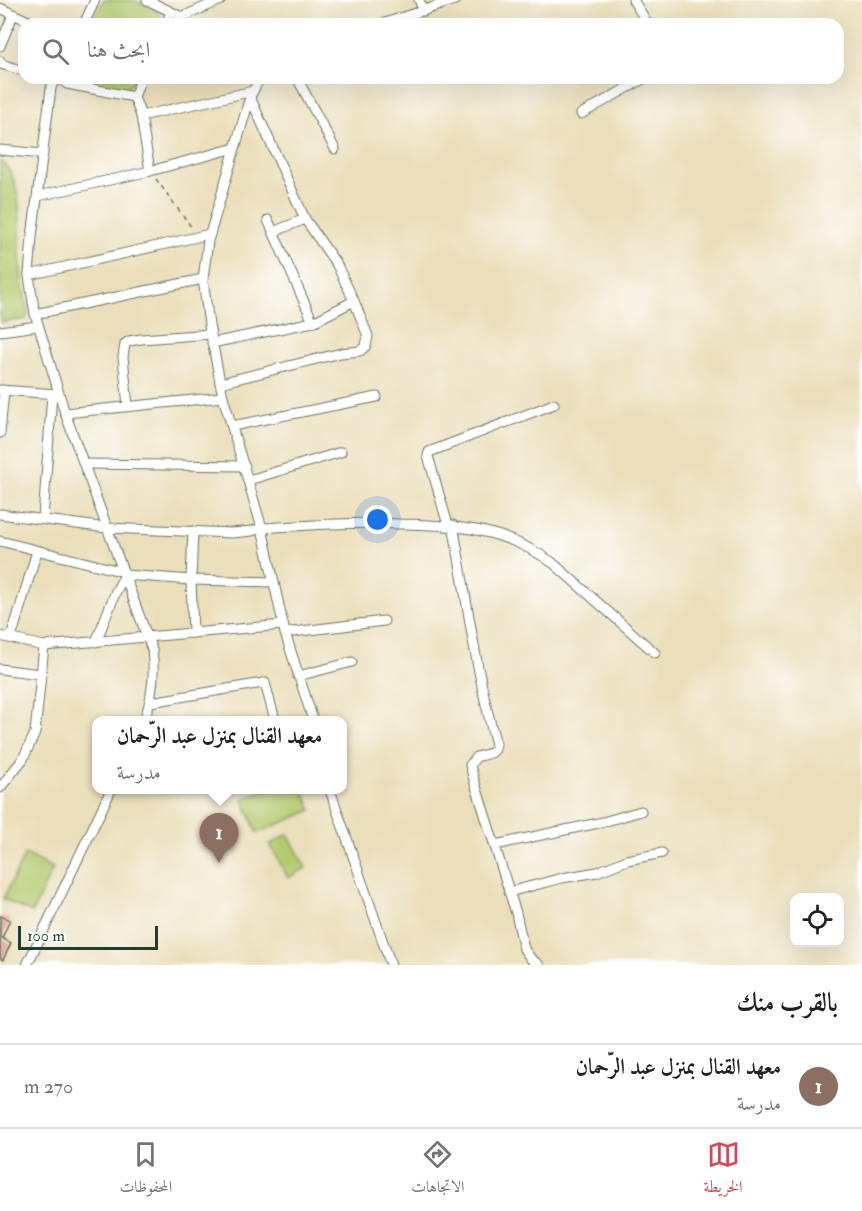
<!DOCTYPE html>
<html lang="ar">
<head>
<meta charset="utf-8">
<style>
  :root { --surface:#fff; --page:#f6f6f6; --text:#202124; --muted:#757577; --line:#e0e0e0; --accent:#d1495b }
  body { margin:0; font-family:"IM FELL Double Pica",Amiri,serif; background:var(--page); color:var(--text); direction:rtl }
  .controls { position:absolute; right:18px; bottom:18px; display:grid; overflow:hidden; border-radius:12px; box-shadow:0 6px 24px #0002 }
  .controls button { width:54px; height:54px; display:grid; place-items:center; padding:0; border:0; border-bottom:2px solid var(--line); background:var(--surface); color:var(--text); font:30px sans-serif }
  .scale { position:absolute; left:18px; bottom:15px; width:140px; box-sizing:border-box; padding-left:6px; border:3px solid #1f3d34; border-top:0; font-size:16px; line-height:21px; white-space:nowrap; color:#1f3d34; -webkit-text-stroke:4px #fff; paint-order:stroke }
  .you { position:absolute; left:378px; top:520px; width:21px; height:21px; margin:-15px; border:4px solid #fff; border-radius:50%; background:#1a73e8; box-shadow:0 0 0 9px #1a73e833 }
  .badge { display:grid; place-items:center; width:39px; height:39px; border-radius:50%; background:var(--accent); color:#fff; font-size:20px; font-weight:700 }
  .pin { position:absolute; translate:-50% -50px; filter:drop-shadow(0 2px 3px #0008) }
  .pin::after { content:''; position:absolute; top:32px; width:21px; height:18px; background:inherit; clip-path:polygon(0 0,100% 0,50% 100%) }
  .popup { position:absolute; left:92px; top:716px; width:255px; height:78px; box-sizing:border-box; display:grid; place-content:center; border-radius:12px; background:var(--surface); filter:drop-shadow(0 2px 4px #0005); font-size:20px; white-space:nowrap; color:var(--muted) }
  .popup b { font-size:22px; color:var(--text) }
  .popup::after { content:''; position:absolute; left:50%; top:100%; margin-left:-12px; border:12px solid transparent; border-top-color:var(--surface) }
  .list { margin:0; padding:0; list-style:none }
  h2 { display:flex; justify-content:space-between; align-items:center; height:78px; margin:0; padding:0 24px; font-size:26px }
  h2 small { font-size:20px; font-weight:400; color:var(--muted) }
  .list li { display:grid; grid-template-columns:39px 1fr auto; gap:18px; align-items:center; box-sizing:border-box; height:84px; padding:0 24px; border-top:2px solid var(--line) }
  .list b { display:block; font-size:22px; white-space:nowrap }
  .list p { margin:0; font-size:20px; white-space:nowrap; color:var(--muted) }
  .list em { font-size:20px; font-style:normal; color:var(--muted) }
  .icon { flex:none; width:33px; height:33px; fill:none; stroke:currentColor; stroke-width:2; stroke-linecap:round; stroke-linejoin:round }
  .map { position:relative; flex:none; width:862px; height:965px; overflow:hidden; direction:ltr }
  .search { position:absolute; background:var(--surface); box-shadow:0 6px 24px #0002; left:18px; right:18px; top:18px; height:66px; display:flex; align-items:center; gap:15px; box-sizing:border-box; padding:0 21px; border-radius:18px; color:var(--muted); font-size:22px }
  .sheet { height:162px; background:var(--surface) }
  nav { display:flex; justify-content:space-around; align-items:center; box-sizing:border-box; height:84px; border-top:2px solid var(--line); background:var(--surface); font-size:16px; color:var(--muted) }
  nav a { display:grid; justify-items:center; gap:3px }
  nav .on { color:var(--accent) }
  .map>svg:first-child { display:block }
  .green { fill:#b4ca6e; stroke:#6a8451; stroke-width:1.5 }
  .building { fill:#e09b90 }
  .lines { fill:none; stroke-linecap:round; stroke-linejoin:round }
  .street-casing { stroke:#667563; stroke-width:11 }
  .path { stroke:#667563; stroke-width:1.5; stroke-dasharray:4.5 4.5; stroke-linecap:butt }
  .street { stroke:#fff; stroke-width:9 }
</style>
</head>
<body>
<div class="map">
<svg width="862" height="965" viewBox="0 0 862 965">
  <rect width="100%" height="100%" fill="#fff"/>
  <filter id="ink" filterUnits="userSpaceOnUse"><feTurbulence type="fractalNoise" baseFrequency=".0167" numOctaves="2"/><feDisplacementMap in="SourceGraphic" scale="12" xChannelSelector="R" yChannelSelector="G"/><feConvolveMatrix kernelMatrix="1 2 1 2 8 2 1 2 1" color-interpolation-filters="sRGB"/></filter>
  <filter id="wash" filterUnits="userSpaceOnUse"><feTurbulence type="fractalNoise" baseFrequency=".008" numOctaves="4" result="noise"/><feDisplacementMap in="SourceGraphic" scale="24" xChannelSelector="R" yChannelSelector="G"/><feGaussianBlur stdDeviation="1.35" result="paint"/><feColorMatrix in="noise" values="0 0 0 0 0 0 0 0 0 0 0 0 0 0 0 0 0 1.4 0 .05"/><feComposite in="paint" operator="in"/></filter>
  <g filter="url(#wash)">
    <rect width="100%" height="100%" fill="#ebdeba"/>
    <g class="green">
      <polygon points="103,0 135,0 157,11 160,14 159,24 91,24"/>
      <polygon points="67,78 136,78 128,87 120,89"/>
      <path d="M 0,161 C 27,178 18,243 21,272 C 22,285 26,299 28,313 L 26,319 L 0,323 Z"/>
      <polygon points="266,790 303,790 312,810 257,833 243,799"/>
      <polygon points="288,834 306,868 288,878 270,844"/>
      <polygon points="25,854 53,868 32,913 3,899"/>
    </g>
    <g id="blocks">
      <polygon class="building" points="0,916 10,920 2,938 11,943 3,960 0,958"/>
    </g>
  </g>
  <g filter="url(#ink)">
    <use href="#blocks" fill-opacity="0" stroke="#667563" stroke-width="1.5"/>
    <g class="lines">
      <g class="street-casing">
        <g id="street">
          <polyline points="147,0 182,17 221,0"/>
          <polyline points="419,0 424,11"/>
          <polyline points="633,0 648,24"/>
          <polyline points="0,8 35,24"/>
          <polyline points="84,24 95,0"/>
          <polyline points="166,24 171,12"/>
          <polyline points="382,24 455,0"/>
          <polyline points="0,46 13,15"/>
          <polyline points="0,61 1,64 24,71"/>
          <path d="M 55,78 L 51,88 L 32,237 L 29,275 L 32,296 L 35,314 L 65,413 L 152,650 C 155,675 153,697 144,720"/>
          <polyline points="58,78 67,84 134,97 141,116 150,171"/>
          <polyline points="297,78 335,149"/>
          <polyline points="134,97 141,78"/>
          <polyline points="581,114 645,78"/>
          <polyline points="141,116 253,91"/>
          <polyline points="0,150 43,154"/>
          <polyline points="38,196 150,171 235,148"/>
          <polyline points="268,220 313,322"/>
          <polyline points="273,232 305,219"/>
          <polyline points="29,275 210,234"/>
          <polyline points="35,314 203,279"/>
          <polyline points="0,331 38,326"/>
          <polyline points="212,343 313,322 354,301"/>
          <polyline points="220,383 341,353 360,351 366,346 368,336 354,301 337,265 305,219 250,97"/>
          <polyline points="0,390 57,394"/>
          <polyline points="128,406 123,357 125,344 129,341 141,339 211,334"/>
          <polyline points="65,413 223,397"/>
          <polyline points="232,426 377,397"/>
          <polyline points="0,433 4,390"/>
          <polyline points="84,464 245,466"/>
          <polyline points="249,480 341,452"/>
          <polyline points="0,514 107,528 232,533 252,531 262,528 223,397 209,325 203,279 208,241 250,97 260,78"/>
          <polyline points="43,519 52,394"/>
          <polyline points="448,525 428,456 429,452 554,404"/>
          <path d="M 453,525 C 467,599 476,673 496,744 L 495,749 L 491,753 L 476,757 L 470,765 L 474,780 L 516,913 L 524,949 L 531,959 L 539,965"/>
          <polyline points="193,531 191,580 193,633"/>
          <polyline points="0,541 124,572"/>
          <polyline points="285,633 384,621"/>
          <polyline points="0,636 44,646 283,625"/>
          <polyline points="11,638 37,551"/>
          <polyline points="96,642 116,591 125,575 191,580 273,582"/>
          <polyline points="0,669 40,674"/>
          <polyline points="298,676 352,662"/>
          <polyline points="151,702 263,683 265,683 275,720"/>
          <path d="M 313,720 L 285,633 L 262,528 C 308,525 354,522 400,524 C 458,525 504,528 553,563 L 655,653"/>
          <polyline points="0,788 23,759 35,733 44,646"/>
          <polyline points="330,790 391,965"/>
          <polyline points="495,845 603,822 641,811"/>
          <polyline points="509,892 562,878 597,872 627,860 662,853"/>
          <polyline points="27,965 111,790"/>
        </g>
      </g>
      <polyline class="path" points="156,179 192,228"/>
      <use href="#street" class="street"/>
    </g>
  </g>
</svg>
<div class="controls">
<button><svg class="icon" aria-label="locate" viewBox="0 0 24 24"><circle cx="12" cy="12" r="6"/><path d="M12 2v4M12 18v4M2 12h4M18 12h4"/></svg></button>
</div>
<div class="scale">100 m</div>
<div class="you"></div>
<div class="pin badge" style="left:219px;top:863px;background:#8d6e63">1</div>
<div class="popup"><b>معهد القنال بمنزل عبد الرّحمان</b>مدرسة</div>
<div class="search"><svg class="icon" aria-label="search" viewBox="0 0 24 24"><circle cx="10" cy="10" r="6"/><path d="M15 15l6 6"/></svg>ابحث هنا</div>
</div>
<section class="sheet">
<h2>بالقرب منك<small></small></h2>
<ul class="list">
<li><span class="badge" style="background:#8d6e63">1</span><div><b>معهد القنال بمنزل عبد الرّحمان</b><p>مدرسة</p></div><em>270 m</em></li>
</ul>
</section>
<nav>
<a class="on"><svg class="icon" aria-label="map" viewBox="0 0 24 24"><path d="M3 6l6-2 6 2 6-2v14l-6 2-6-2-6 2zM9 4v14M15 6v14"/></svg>الخريطة</a>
<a><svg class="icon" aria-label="directions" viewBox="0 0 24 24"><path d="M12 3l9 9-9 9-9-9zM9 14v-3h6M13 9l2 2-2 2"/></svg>الاتجاهات</a>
<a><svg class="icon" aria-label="saved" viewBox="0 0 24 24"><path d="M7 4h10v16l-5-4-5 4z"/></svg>المحفوظات</a>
</nav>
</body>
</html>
